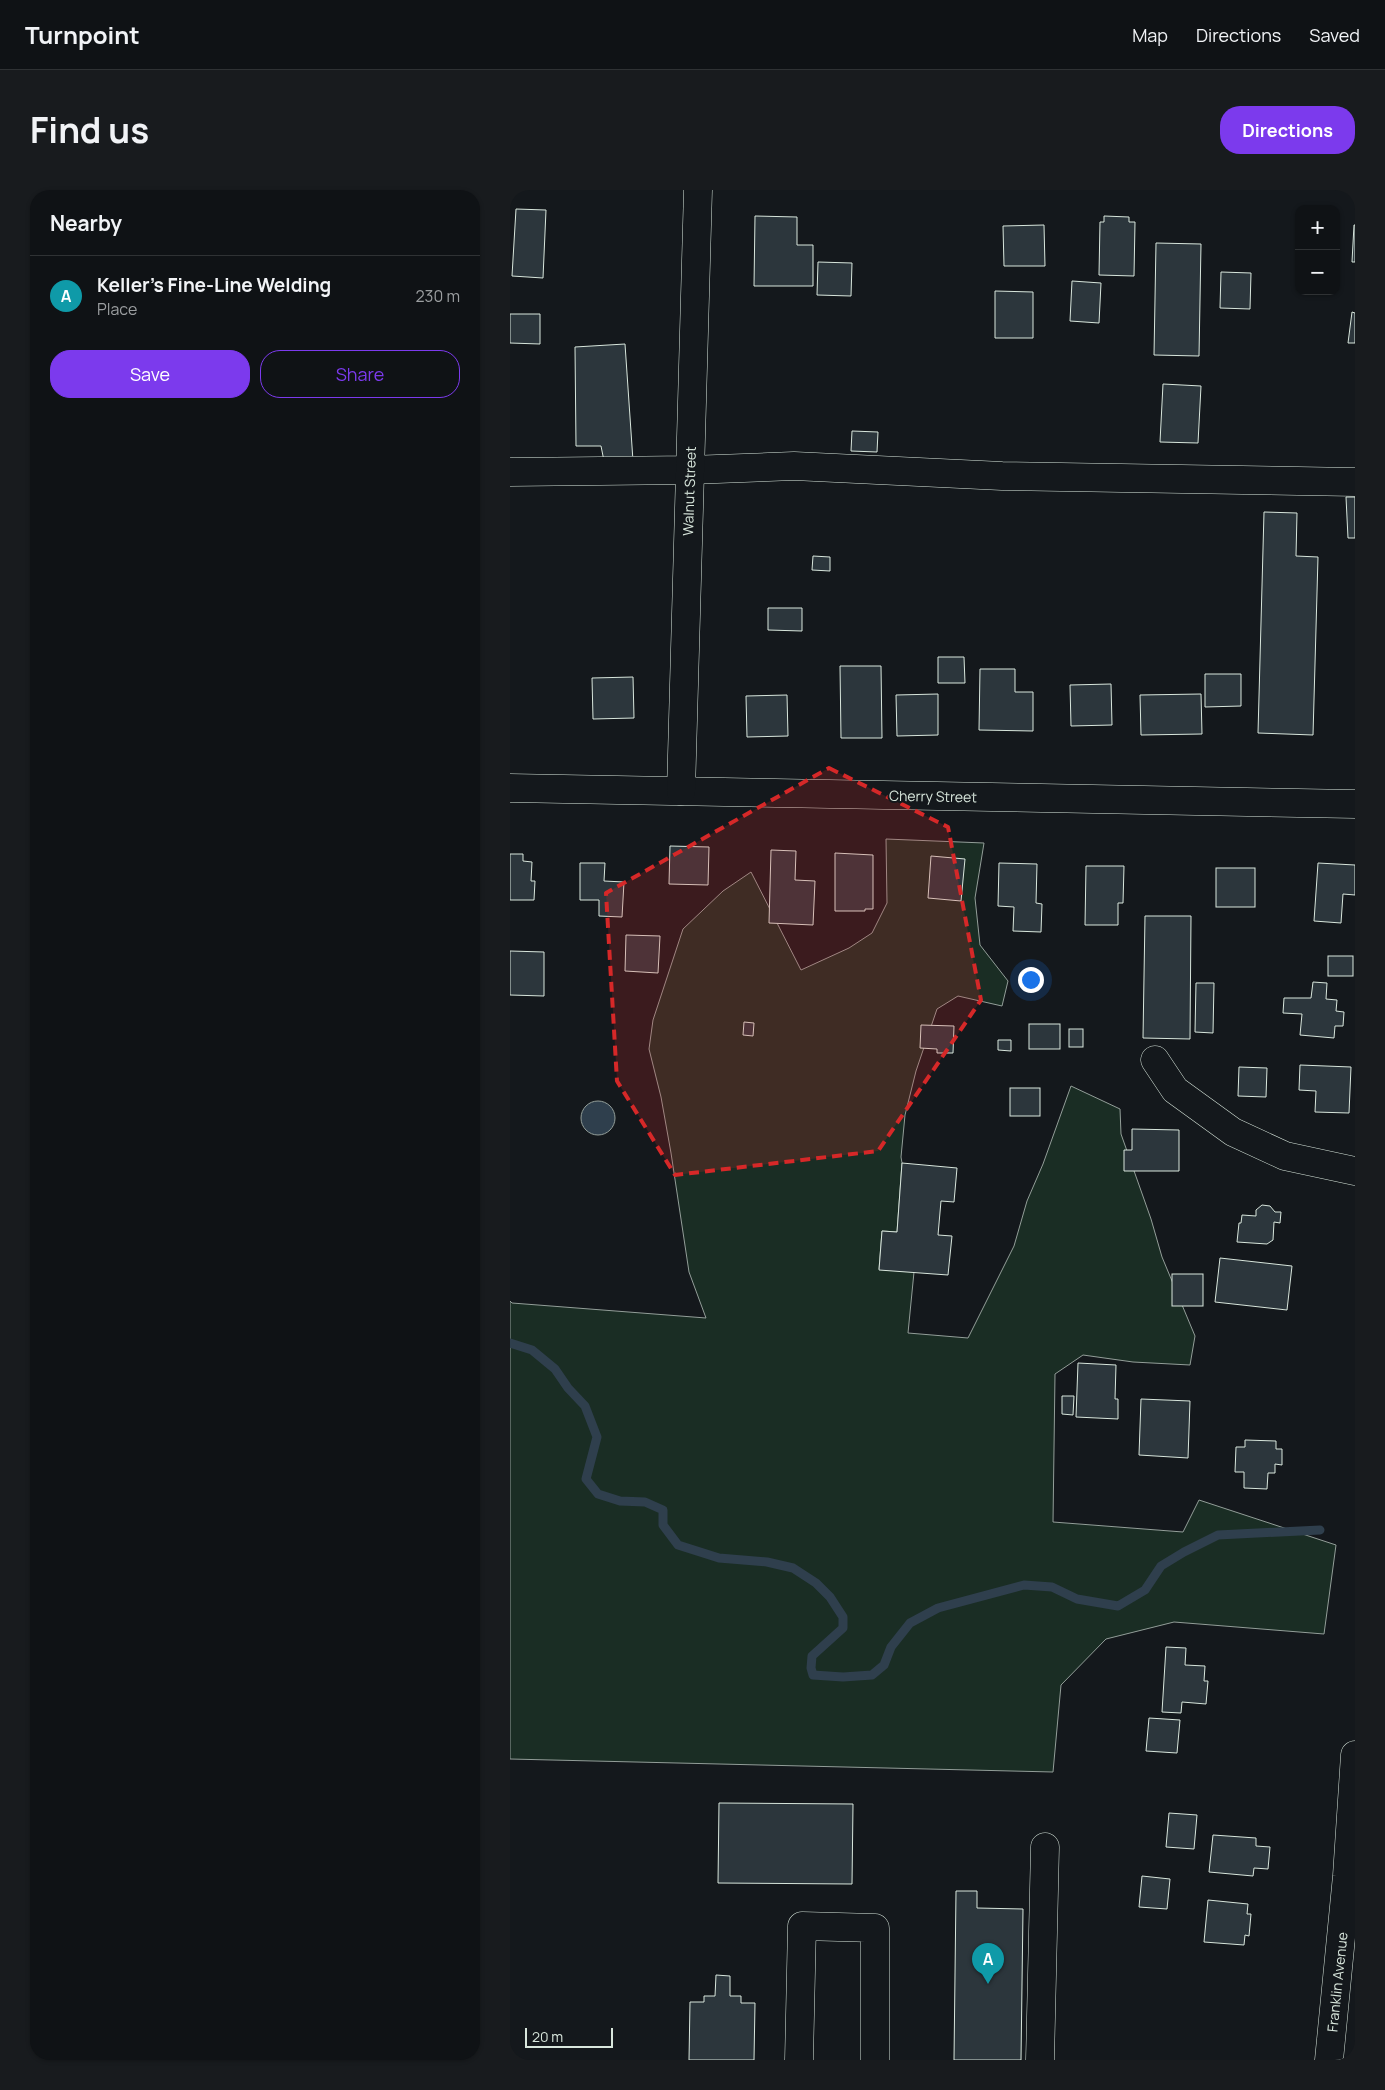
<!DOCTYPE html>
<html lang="en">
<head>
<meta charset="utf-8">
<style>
  :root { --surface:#0f1215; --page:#181b1e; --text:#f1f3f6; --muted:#9b9ea0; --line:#2f3234; --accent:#7c3aed }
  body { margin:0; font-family:Manrope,sans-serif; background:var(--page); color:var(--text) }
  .controls { position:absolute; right:15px; top:15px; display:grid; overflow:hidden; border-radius:10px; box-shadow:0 1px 4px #0004 }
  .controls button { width:45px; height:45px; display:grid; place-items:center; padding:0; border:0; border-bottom:1px solid var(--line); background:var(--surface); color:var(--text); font:25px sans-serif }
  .scale { position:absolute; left:15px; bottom:12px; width:88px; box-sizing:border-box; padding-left:5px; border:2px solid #d8e6dc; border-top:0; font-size:14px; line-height:18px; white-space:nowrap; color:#d8e6dc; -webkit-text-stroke:4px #14181c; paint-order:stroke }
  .you { position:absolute; left:520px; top:789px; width:18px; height:18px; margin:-12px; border:4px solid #fff; border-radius:50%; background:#1a73e8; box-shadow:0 0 0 8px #1a73e833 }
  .badge { display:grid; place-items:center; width:32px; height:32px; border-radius:50%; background:var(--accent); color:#fff; font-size:16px; font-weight:700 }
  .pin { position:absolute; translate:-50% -41px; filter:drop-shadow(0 1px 2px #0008) }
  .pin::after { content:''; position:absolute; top:26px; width:18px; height:15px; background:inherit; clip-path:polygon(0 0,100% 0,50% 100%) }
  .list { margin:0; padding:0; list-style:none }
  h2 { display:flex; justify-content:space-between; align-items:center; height:65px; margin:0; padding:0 20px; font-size:21px }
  h2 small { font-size:16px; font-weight:400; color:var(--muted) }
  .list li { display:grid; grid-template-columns:32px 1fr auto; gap:15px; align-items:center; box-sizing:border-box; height:80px; padding:0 20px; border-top:1px solid var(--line) }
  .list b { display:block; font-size:19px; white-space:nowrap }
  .list p { margin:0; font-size:16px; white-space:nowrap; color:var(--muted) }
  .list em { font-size:16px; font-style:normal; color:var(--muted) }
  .actions { display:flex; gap:10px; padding:15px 20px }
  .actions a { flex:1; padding:11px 0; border:1px solid var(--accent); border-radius:20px; text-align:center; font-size:18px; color:var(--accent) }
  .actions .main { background:var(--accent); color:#fff }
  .map { position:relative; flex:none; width:845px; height:1870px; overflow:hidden; border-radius:20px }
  header { display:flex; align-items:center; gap:30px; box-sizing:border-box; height:70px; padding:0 25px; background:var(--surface); border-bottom:1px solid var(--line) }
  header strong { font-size:24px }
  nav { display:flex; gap:28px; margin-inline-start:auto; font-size:18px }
  .intro { display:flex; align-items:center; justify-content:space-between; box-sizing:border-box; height:120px; padding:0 30px }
  h1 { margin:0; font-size:35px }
  .button { padding:12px 22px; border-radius:20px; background:var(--accent); color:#fff; font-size:18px; font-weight:700 }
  main { display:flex; gap:30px; padding:0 30px }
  aside { flex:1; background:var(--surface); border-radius:20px; box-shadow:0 1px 4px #0004 }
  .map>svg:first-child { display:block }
  .green { fill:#1a2d24; stroke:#939e99 }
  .water { fill:#2f3f4d; stroke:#939e99 }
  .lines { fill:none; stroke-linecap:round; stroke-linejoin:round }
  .stream { stroke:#2f3f4d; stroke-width:9 }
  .building { fill:#2c363c; stroke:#d8e6dc }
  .minor-casing { stroke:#d8e6dc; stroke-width:29 }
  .minor { stroke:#14181c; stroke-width:28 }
  .marked { fill:#d62828; fill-opacity:0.2; stroke:#d62828; stroke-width:4; stroke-dasharray:10 6; stroke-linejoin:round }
  .labels { text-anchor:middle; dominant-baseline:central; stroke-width:4; stroke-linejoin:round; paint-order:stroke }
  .street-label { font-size:14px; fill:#d8e6dc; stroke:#14181c }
</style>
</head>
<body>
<header>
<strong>Turnpoint</strong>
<nav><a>Map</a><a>Directions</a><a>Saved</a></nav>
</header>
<div class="intro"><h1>Find us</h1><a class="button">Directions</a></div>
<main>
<aside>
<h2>Nearby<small></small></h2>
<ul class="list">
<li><span class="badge" style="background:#0f9aa8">A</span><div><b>Keller’s Fine-Line Welding</b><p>Place</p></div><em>230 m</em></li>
</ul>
<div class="actions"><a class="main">Save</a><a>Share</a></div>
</aside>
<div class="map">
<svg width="845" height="1870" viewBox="0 0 845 1870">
  <rect width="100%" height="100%" fill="#14181c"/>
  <polygon class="green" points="376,649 474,653 465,708 470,755 498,791 492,816 448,806 427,819 406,881 395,925 391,967 392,973 387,1042 372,1041 369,1079 404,1082 398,1143 458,1148 504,1056 517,1011 533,974 561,896 610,919 611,944 641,1029 652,1067 685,1146 680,1175 623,1172 573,1165 545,1184 543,1332 673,1342 689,1310 826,1355 814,1444 664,1432 596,1449 551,1495 543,1582 0,1569 0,1111 2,1113 196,1128 179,1082 161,963 151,907 139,859 143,830 173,739 213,701 241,682 291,780 339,758 362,743 377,713"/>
  <circle class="water" cx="88" cy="928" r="17"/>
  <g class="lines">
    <polyline class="stream" points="0,1153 22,1160 45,1179 58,1198 75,1216 87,1247 76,1289 88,1304 110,1311 135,1312 153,1320 153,1335 168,1355 209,1368 257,1372 283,1378 306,1393 320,1407 333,1427 333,1438 302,1466 301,1478 303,1485 333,1487 362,1485 374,1475 381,1457 400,1433 428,1418 514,1395 542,1397 567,1409 608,1416 635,1400 651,1376 674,1362 708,1345 810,1340"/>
  </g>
  <g class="building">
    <polygon points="6,19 36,20 33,88 2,86"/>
    <polygon points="245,26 287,27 287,55 303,55 303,96 244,96"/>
    <polygon points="594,26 619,27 619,32 625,32 624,86 589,85 590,32 594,32"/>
    <polygon points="534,35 535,76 494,76 493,36"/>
    <polygon points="844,35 845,35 845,72 842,72"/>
    <polygon points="646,53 691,54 689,166 644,165"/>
    <polygon points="308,72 342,73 341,106 307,105"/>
    <polygon points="711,82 741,83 740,119 710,118"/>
    <polygon points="562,91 591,93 589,133 560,131"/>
    <polygon points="485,101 523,102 523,148 485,148"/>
    <polygon points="842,122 845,123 845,153 838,153"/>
    <polygon points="0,124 30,124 30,154 0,153"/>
    <polygon points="115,154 123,271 94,271 91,256 66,256 65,157"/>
    <polygon points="653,194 691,196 688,253 650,252"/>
    <polygon points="342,241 368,242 367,262 341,261"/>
    <polygon points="836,307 845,307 845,348 838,348"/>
    <polygon points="754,322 787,323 786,366 808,367 803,545 748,543"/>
    <polygon points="303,366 320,367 320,381 302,380"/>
    <polygon points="258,418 292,418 292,441 258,440"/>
    <polygon points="428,467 454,467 455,493 428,493"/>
    <polygon points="330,476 371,476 372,548 331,548"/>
    <polygon points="470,479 505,479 505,502 523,502 523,541 469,540"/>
    <polygon points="695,484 731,484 731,516 695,517"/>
    <polygon points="123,487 124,528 83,529 82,488"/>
    <polygon points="601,494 602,535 561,536 560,495"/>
    <polygon points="428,504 428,545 387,546 386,505"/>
    <polygon points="691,504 692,544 631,545 630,505"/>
    <polygon points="277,505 278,546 237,547 236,506"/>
    <polygon points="160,656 199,657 198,695 159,694"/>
    <polygon points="261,660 286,661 285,690 305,691 303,735 259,733"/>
    <polygon points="325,663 363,665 363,719 355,719 355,721 325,721"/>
    <polygon points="0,664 13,664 13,671 22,672 21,691 25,691 24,710 0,710"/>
    <polygon points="421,666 455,669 451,711 418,708"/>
    <polygon points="70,673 95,673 94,691 114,692 112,727 89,726 89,710 70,710"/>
    <polygon points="489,673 527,674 526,713 532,714 531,742 503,741 504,717 488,716"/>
    <polygon points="808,673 845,675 845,705 833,704 831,733 804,731"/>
    <polygon points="576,676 614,676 613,713 608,713 608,735 575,735"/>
    <rect x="706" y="678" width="39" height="39"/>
    <polygon points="635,726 681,726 680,849 633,848"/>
    <polygon points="116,745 150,746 148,783 115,781"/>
    <polygon points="0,761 34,762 34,806 0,805"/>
    <rect x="818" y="766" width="25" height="20"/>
    <polygon points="803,792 817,793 816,809 827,810 826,821 834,822 833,836 825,836 824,848 790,845 792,824 773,823 774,808 801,808"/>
    <polygon points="686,793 704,793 703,843 685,842"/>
    <polygon points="234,832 244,833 243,846 233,845"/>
    <rect x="519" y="834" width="31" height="25"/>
    <polygon points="411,835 444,836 443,863 427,863 427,859 410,858"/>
    <rect x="559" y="839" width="14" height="18"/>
    <polygon points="488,850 501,850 501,861 488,860"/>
    <polygon points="790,875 841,877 839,923 805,922 806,901 789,900"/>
    <polygon points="729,877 757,878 756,907 728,906"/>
    <rect x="500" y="898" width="30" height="28"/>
    <polygon points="622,939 669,940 669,981 614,981 614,960 622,960"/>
    <polygon points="392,973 447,978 444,1012 431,1011 428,1045 442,1046 438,1085 369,1080 372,1041 387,1042"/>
    <polygon points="752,1015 760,1016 765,1022 771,1022 770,1033 764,1032 763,1050 757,1054 727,1052 729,1033 731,1033 732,1025 746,1026 746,1020"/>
    <polygon points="710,1068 782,1076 777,1120 705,1112"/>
    <rect x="662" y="1084" width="31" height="32"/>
    <polygon points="568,1173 606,1175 605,1209 608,1209 608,1229 566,1227"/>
    <polygon points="552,1206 564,1206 563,1225 552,1224"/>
    <polygon points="631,1209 680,1211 678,1268 629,1265"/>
    <polygon points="735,1250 766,1251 766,1259 772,1259 772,1275 765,1274 765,1283 758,1283 757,1299 734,1298 734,1282 725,1282 726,1257 735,1257"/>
    <polygon points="656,1457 676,1458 675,1475 695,1476 694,1491 698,1491 696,1514 672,1512 671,1523 652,1522"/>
    <polygon points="639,1528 670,1530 667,1563 636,1561"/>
    <polygon points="209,1613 343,1614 342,1694 208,1693"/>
    <polygon points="659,1623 687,1625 684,1659 656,1657"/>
    <polygon points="703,1645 746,1648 746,1656 760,1657 758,1679 744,1678 743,1686 699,1682"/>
    <polygon points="632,1686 660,1689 657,1719 629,1717"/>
    <polygon points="446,1701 467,1701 467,1718 513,1719 511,1870 444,1870"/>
    <polygon points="698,1710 738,1714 737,1724 741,1724 739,1746 735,1745 734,1755 694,1752"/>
    <polygon points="206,1785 220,1786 220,1806 231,1806 231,1813 245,1813 244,1870 179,1870 180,1812 194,1812 194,1806 205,1806"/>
  </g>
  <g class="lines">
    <g class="minor-casing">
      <g id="minor">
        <polyline points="0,282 180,280 284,276 492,286 845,292"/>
        <polyline points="0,598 845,614"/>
        <polyline points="171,601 188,0"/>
        <polyline points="645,870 665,900 723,942 775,966 845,981"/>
        <polyline points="289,1870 292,1736 365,1738 365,1870"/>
        <polyline points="530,1870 535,1657"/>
        <polyline points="819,1870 837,1686 845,1565"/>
      </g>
    </g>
    <use href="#minor" class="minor"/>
  </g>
  <path class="marked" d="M 319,578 L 438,637 L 471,810 L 368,961 L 165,985 L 107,891 L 96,703 Z"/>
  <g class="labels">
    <g class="street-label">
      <text transform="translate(179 301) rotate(-88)">Walnut Street</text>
      <text transform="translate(423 606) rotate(1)">Cherry Street</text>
      <text transform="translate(827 1792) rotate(-84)">Franklin Avenue</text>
    </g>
  </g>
</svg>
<div class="controls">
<button>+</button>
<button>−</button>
</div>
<div class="scale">20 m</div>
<div class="you"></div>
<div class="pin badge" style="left:478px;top:1794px;background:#0f9aa8">A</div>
</div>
</main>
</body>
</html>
